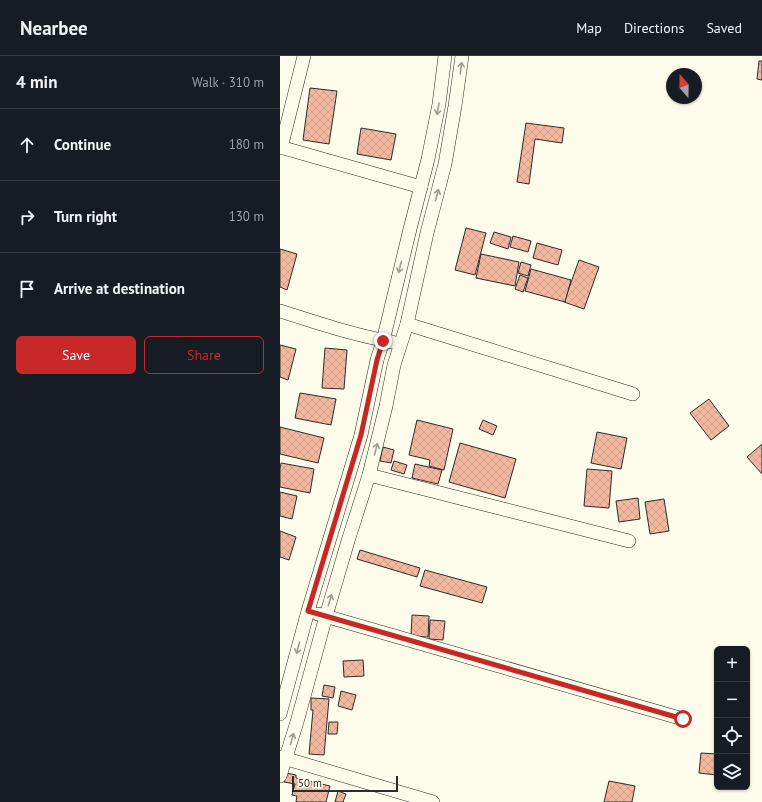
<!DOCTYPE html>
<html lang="en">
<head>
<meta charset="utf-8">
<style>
  :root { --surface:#171b24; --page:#242831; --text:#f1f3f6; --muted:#9ea1a6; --line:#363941; --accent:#c62828 }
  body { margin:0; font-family:"PT Sans",sans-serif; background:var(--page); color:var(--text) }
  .controls { position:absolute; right:12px; bottom:12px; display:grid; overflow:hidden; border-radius:6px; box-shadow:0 1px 3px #0004 }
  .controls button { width:36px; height:36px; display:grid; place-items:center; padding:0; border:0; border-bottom:1px solid var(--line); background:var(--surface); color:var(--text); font:20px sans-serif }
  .compass { position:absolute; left:386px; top:12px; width:36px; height:36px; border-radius:50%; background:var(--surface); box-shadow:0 1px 3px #0004; rotate:340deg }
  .scale { position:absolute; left:12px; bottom:10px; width:106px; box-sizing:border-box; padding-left:4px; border:2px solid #2b2b2b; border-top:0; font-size:11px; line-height:14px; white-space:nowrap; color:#2b2b2b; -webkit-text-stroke:3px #fdfbea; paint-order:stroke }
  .stop { position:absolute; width:12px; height:12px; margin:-9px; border:3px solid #c62828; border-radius:50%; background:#fff }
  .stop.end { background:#c62828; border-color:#fff; box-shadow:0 1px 4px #0008 }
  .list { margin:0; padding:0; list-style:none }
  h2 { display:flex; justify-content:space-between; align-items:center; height:52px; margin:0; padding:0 16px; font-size:17px }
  h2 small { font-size:13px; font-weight:400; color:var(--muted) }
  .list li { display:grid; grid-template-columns:26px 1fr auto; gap:12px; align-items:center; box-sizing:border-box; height:72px; padding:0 16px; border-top:1px solid var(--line) }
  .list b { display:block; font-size:15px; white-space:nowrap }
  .list em { font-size:13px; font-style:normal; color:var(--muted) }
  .actions { display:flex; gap:8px; padding:12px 16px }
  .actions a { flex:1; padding:9px 0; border:1px solid var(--accent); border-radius:6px; text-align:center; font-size:14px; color:var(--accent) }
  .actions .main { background:var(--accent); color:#fff }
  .icon { flex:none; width:22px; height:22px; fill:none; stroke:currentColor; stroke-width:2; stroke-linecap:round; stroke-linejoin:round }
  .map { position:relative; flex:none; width:482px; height:746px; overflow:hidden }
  header { display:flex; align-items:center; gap:24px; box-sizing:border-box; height:56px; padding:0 20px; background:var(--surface); border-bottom:1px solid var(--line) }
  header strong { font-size:19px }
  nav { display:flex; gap:22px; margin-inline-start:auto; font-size:14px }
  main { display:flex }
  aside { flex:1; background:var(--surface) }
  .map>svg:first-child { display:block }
  .building { fill:url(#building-cross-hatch); stroke:#2b2b2b }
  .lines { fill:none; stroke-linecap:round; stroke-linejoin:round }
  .street-casing { stroke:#2b2b2b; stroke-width:14 }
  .street { stroke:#fdfbea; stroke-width:13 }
  .oneway { stroke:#9e9d94 }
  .route { stroke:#c62828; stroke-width:5 }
</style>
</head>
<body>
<header>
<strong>Nearbee</strong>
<nav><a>Map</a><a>Directions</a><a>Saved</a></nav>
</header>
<main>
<aside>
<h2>4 min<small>Walk · 310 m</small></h2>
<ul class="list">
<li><svg class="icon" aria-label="ahead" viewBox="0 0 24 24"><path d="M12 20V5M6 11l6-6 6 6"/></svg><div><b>Continue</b></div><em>180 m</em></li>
<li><svg class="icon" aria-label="right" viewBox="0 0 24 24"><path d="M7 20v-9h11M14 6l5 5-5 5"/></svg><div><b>Turn right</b></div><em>130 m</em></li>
<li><svg class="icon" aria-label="arrive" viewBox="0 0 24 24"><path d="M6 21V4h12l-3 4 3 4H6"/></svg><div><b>Arrive at destination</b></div></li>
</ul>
<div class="actions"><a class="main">Save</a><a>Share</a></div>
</aside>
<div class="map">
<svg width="482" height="746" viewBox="0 0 482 746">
  <defs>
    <pattern id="building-cross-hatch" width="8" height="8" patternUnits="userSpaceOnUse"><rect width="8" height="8" fill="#f2b8a0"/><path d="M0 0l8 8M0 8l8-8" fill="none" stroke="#d09e8a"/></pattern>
  </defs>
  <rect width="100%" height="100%" fill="#fdfbea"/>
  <g class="building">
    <polygon points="479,5 482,5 482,24 477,23"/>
    <polygon points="30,32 57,35 49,88 23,84"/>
    <polygon points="246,67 284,72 282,87 255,83 249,128 237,126"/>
    <polygon points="81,72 116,78 111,104 77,98"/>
    <polygon points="186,172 206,177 195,219 175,214"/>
    <polygon points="214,176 231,181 228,193 210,187"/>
    <polygon points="233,180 251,185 248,196 230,191"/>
    <polygon points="257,187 282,194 278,209 253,202"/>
    <polygon points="0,193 17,198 7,234 0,231"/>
    <polygon points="201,198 239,206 235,230 196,222"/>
    <polygon points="299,204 319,211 304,253 284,246"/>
    <polygon points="241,206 251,209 248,220 238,217"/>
    <polygon points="251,213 291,224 285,246 245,235"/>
    <polygon points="240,219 248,222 243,236 235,233"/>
    <polygon points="0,289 16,293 8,324 0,321"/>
    <polygon points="45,292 67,294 64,333 42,332"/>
    <polygon points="20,337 56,343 51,369 15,362"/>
    <polygon points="429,343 449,370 431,384 410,357"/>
    <polygon points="137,364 173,373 164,414 149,410 150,404 129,399"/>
    <polygon points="203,364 217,370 213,379 199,373"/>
    <polygon points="0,371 44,382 38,407 0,398"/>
    <polygon points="317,376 347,382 341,413 311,407"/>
    <polygon points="180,387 236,403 225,442 169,426"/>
    <polygon points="482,388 482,418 467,401"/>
    <polygon points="103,391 114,394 111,407 100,405"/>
    <polygon points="114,405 127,409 124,418 111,414"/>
    <polygon points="1,407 34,413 30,437 0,431 0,413"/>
    <polygon points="135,408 162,414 158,428 132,422"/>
    <polygon points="307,413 332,415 329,452 304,450"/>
    <polygon points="0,436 17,440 12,463 0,460"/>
    <polygon points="358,442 360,463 339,466 336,445"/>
    <polygon points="384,443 389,475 370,478 365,446"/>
    <polygon points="0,475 16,481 9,504 0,501"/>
    <polygon points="80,494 140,512 137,521 77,503"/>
    <polygon points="145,514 207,531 202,547 140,530"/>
    <polygon points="132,559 149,560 148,581 131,580"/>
    <polygon points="150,564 165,565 163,584 149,583"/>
    <polygon points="83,604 84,620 64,621 63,605"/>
    <polygon points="44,629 55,631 53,642 42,640"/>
    <polygon points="61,635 76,639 72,654 58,650"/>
    <polygon points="31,642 49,643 44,699 29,698 33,654 31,654"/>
    <polygon points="49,666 58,666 57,678 48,678"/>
    <polygon points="421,697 437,698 437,719 419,717"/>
    <polygon points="6,717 16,719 16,722 50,730 46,746 16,746 17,740 12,739 15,728 4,726"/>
    <polygon points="329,725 355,730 352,746 324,746"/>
    <polygon points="58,735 66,738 63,746 55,746"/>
  </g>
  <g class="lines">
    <g class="street-casing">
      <g id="street">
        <polyline points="0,91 141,131"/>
        <polyline points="1,92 24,0"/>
        <path d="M 0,255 C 37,267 74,279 112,286"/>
        <polyline points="127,268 353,338"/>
        <polyline points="89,419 349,485"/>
        <polyline points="38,558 403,663"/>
        <polyline points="0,658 28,555 81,379 97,304 103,285 130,173 148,103 159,48 165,0"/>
        <polyline points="0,701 153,746"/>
        <polyline points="0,720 17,666 46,560 68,485 89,419 106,350 114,309 127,268 147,177 165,108 175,50 182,0"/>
      </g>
    </g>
    <use href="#street" class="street"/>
  </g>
  <defs><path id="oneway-shaft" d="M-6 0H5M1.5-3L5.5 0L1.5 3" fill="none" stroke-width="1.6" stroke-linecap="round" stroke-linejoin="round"/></defs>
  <g class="oneway">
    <use href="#oneway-shaft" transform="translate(181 12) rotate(-82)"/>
    <use href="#oneway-shaft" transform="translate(158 53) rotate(100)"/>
    <use href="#oneway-shaft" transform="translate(157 139) rotate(-75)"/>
    <use href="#oneway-shaft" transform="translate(120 211) rotate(104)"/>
    <use href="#oneway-shaft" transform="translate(96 393) rotate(-76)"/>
    <use href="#oneway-shaft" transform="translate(50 544) rotate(-73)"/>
    <use href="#oneway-shaft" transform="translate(18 592) rotate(105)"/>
    <use href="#oneway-shaft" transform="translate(12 683) rotate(-74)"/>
  </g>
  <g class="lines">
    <polyline class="route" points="103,285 97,304 81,379 28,555 403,663"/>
  </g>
</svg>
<div class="controls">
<button>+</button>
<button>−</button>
<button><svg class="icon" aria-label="locate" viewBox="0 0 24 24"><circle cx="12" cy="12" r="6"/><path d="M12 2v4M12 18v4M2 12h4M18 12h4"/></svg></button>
<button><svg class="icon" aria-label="layers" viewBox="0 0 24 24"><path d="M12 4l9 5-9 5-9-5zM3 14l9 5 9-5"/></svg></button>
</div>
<svg class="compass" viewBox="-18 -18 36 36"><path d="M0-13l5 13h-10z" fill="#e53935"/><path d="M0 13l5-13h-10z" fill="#9ea1a6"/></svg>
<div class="scale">50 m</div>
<div class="stop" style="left:403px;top:663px"></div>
<div class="stop end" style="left:103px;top:285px"></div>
</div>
</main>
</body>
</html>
